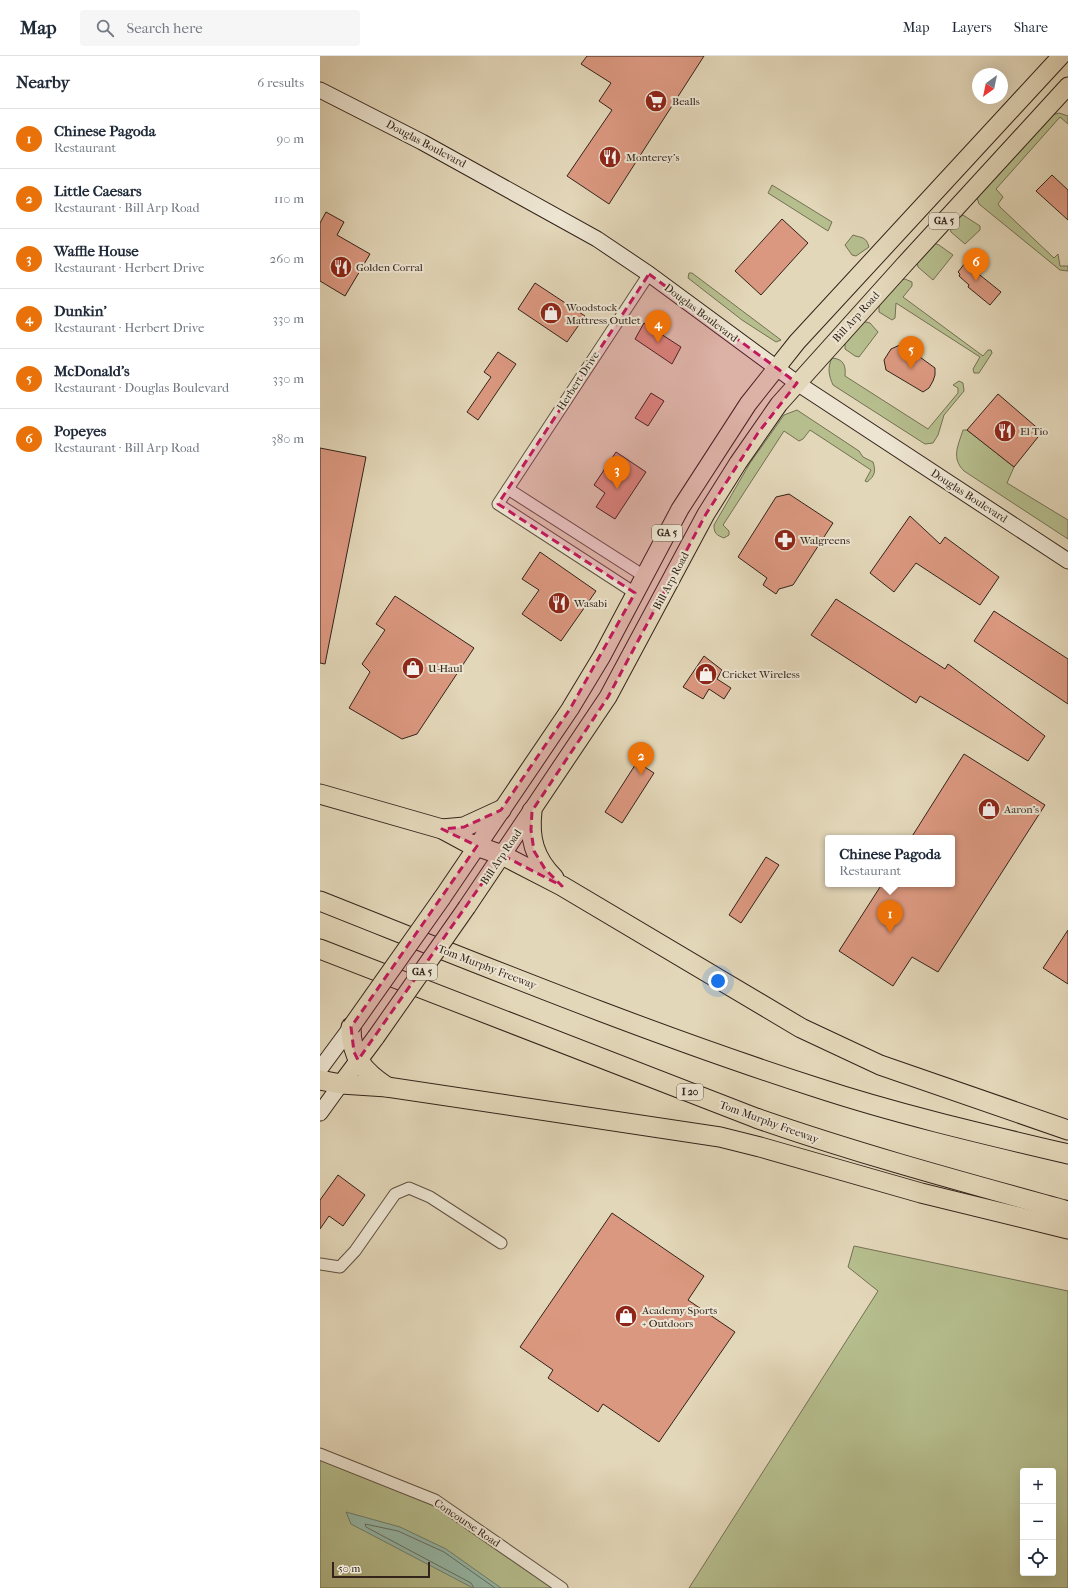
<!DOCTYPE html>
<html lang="en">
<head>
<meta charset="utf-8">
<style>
  :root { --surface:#fff; --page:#f6f6f7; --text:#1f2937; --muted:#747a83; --line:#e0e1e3; --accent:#db2777 }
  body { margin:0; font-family:"IM FELL French Canon",serif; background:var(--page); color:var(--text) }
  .controls { position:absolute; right:12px; bottom:12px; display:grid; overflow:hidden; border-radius:4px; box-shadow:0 4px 16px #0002 }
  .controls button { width:36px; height:36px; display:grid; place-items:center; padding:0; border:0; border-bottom:1px solid var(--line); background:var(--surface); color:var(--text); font:20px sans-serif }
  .compass { position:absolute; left:652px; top:12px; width:36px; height:36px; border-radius:50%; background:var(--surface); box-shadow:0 4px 16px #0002; rotate:213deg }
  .scale { position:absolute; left:12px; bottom:10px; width:98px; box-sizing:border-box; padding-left:4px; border:2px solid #33231a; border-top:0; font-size:11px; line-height:14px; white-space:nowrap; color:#33231a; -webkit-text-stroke:3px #ede5d2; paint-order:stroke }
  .you { position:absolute; left:398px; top:925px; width:14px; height:14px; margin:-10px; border:3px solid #fff; border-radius:50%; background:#1a73e8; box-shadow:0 0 0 6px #1a73e833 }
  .badge { display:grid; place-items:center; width:26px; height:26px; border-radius:50%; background:var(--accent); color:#fff; font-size:13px; font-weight:700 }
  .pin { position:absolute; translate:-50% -33px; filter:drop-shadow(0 1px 2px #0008) }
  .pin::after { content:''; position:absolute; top:21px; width:14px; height:12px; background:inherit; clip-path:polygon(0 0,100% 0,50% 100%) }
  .popup { position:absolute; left:505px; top:779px; width:130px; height:52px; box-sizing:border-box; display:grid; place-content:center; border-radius:4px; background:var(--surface); filter:drop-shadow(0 1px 3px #0005); font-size:13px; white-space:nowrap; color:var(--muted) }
  .popup b { font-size:15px; color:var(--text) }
  .popup::after { content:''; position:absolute; left:50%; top:100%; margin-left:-8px; border:8px solid transparent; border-top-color:var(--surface) }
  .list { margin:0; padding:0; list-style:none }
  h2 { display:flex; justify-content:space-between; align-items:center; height:52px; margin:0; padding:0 16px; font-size:17px }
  h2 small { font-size:13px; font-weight:400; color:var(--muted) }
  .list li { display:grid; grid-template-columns:26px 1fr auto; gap:12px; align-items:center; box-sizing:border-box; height:60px; padding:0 16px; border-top:1px solid var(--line) }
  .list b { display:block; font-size:15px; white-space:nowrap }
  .list p { margin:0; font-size:13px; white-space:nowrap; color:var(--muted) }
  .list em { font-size:13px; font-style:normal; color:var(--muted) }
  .icon { flex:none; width:22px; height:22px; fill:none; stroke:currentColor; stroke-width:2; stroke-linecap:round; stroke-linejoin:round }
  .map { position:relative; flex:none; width:748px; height:1532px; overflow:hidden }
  header { display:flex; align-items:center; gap:24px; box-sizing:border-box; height:56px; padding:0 20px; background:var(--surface); border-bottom:1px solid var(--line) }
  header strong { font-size:19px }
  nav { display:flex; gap:22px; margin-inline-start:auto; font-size:14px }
  .search { width:280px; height:36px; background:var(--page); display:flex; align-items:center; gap:10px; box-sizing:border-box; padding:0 14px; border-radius:4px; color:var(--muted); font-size:15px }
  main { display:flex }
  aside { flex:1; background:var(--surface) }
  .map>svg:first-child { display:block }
  .green { fill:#b6be8e; stroke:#747054; fill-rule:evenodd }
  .water { fill:#96baaa; stroke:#6e7e70 }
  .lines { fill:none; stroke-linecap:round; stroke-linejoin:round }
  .shore { stroke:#646e62; stroke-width:1 }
  .building { fill:#db9880; stroke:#33231a }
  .street-casing { stroke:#5f5042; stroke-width:13 }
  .secondary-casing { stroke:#33231a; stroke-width:17 }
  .primary-casing { stroke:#33231a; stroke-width:19 }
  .highway-casing { stroke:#33231a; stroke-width:21 }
  .street { stroke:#ede5d2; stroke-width:11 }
  .secondary { stroke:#ede5d2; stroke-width:15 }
  .primary { stroke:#e3d7b9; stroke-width:17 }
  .highway { stroke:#e3d7b9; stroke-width:19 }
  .primary-bridge-casing { stroke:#33231a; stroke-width:19; stroke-linecap:butt }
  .primary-bridge { stroke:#e3d7b9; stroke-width:17 }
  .marked { fill:#c2185b; fill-opacity:0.2; stroke:#c2185b; stroke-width:3; stroke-dasharray:8 5; stroke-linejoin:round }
  .labels { text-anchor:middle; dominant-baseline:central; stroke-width:4; stroke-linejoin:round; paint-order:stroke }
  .shield { fill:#ede5d2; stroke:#6b5d51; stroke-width:1 }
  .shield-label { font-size:10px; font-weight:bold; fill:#33231a }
  .poi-label { font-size:11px; fill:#33231a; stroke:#ede5d2; text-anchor:start }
  .street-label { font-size:11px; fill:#33231a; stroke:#ede5d2 }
</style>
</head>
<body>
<header>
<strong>Map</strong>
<div class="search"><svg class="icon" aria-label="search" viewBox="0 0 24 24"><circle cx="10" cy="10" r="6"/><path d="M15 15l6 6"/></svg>Search here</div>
<nav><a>Map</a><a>Layers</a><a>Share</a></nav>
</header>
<main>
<aside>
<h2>Nearby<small>6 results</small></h2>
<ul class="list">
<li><span class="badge" style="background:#e8710a">1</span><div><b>Chinese Pagoda</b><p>Restaurant</p></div><em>90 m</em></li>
<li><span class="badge" style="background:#e8710a">2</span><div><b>Little Caesars</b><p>Restaurant · Bill Arp Road</p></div><em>110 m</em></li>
<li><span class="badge" style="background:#e8710a">3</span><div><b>Waffle House</b><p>Restaurant · Herbert Drive</p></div><em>260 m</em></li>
<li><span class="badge" style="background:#e8710a">4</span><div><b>Dunkin'</b><p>Restaurant · Herbert Drive</p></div><em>330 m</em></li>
<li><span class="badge" style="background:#e8710a">5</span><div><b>McDonald's</b><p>Restaurant · Douglas Boulevard</p></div><em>330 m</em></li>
<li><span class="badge" style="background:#e8710a">6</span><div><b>Popeyes</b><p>Restaurant · Bill Arp Road</p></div><em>380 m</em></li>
</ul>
</aside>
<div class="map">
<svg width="748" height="1532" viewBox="0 0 748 1532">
  <rect width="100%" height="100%" fill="#e3d7b9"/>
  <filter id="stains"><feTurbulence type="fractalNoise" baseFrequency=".005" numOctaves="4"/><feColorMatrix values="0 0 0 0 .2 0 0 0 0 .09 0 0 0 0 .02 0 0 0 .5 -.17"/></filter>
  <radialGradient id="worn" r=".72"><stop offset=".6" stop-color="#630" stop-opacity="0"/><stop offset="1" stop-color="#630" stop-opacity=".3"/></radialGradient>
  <g class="green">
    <polygon points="739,57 748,60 748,68 740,61 676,133 683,141 678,148 680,151 734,202 738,198 740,210 748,210 748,215 740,214 659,148 657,142 732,59"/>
    <polygon points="452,129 512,166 508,175 448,137"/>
    <polygon points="643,159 660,170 660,174 645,188 631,176 630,172 639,161"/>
    <path d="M 533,179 C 541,182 546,180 549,191 L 536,200 L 532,199 L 525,189 Z"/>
    <polygon points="614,187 619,189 633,199 613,224 598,211 597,207"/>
    <polygon points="369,217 372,217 461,284 456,286 422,264 368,222"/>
    <polygon points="585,223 592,226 592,230 583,241 663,300 668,294 671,294 672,297 659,317 654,317 653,313 660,301 576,247 575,262 572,264 559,256 559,247 580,224"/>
    <polygon points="542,265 550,267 558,276 539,301 535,300 525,293 525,285"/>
    <path d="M 512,302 C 524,303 526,310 525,320 L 608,373 L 638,337 L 638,332 L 633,329 L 639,325 L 643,327 L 644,335 L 624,359 L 618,379 L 613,387 L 605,388 L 513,329 C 509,320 507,312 512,302 Z"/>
    <path d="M 477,354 L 539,395 L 543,401 L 553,406 C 556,415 555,420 547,426 L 545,425 L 551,414 L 490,374 L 483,383 L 479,385 L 464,375 L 403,469 L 409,475 L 409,479 L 404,482 C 396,479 394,477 394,469 L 430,407 L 464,359 Z"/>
    <path d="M 643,374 L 647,374 L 694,411 L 687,427 L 748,464 L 748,483 L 644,415 C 631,402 638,390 643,374 Z"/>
    <path d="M 534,1190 L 748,1235 L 748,1532 L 369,1532 L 558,1235 L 528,1211 ZM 703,1415 L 733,1415 L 733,1517 L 703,1517 Z"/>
    <polygon points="0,1398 115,1444 242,1532 0,1532"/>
  </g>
  <polygon class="water" points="26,1456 80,1471 126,1493 181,1532 153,1532 31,1468"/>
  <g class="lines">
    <polyline class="shore" points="154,1532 151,1527 46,1471 45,1468 78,1475 124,1496 175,1532"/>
  </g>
  <g class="building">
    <polygon points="267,0 384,0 289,148 247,120 292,54 279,45 291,27 261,8"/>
    <polygon points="732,119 748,134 748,164 716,135"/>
    <polygon points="6,156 24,166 17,179 50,198 25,240 0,225 0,167"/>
    <polygon points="462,163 488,187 441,239 415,215"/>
    <polygon points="645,207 681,236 670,249 648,231 649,229 639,220 640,218 638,216"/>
    <polygon points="215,227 265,260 247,286 198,253"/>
    <polygon points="324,267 361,291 352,308 315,283"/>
    <polygon points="582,288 615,312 615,319 613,325 609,332 603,336 566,314 564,304 571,293"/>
    <polygon points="178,296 196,308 158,364 147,356 171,321 164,316"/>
    <polygon points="331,337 344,345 328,370 315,362"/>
    <polygon points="678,338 722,376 694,411 647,374"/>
    <polygon points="0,392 46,401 5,608 0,607"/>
    <polygon points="296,396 326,416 295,463 276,451 285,437 274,429"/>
    <polygon points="469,438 513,467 473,529 459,533 456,538 443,529 447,522 418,501 456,441"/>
    <polygon points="590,460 620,488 625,481 679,521 660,549 596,507 574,536 550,517"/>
    <polygon points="220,496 276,535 241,585 202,558 219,534 202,523"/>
    <polygon points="75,540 154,592 97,678 82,683 29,652 50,616 42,608 65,574 56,568"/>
    <polygon points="516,543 625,613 628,608 725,680 708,705 600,640 596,647 491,579"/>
    <polygon points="674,555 748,603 748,648 654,585"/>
    <polygon points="384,600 402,614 397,623 411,632 404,643 389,633 383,643 363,631"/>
    <polygon points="644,698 725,749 618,916 592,901 573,930 519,895 562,828 632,828 632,782 591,782"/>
    <polygon points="317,706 334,717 302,767 285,756"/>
    <polygon points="446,801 459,809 421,867 409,859"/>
    <polygon points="748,874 748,928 723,912"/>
    <polygon points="18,1119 45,1139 23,1170 9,1160 0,1173 0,1144"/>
    <polygon points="292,1157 384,1220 368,1244 415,1276 339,1386 283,1348 278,1356 228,1322 233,1314 200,1291"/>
  </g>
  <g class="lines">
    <g class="street-casing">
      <g id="street">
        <polyline points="188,433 324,520"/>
        <polyline points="315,537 178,448 329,218"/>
        <polyline points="0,1208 20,1211 35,1195 75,1138 89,1132 110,1141 181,1187"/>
        <polyline points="0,1398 115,1444 242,1532"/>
      </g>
    </g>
    <g class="secondary-casing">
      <g id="secondary">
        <polyline points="0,34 102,86 277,183 329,218 477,327 748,505"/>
        <polyline points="0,1013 31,971"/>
        <polyline points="0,1057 21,1028"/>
      </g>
    </g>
    <g class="primary-casing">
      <g id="primary">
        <polyline points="122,842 250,653 282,600 360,453 428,348 477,286 741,0"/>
        <polyline points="147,851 288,641 386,458 418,407 459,348 583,210 748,30"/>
        <polyline points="21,1028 56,981"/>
      </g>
    </g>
    <g class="highway-casing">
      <g id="highway">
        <polyline points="0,738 122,773 148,787 182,799 242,830 481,972 560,1009 748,1074"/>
        <path d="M 212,755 C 209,782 214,802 234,822"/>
        <polyline points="122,773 144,771 181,754"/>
        <path d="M 0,845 C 164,910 327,977 495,1031 C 577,1058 663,1078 748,1098"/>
        <path d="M 0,893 L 436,1062 C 539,1098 643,1126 748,1155"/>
        <path d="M 31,971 C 31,1001 43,1015 67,1031"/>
        <polyline points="0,1024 21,1028 67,1031 400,1081 440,1091 601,1137 748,1173"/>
      </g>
    </g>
    <use href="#street" class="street"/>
    <use href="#secondary" class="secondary"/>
    <use href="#primary" class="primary"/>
    <use href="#highway" class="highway"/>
    <g class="primary-bridge-casing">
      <g id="primary-bridge">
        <polyline points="31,971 122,842"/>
        <polyline points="56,981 147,851"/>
      </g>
    </g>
    <use href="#primary-bridge" class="primary-bridge"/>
  </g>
  <path class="marked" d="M 329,218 L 477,327 L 438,377 L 386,458 L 288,641 L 212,755 L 211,774 L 214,795 L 225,813 L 242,830 L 182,799 L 38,1004 L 34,996 L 31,971 L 157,790 L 122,773 L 144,771 L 181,754 L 250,653 L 315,537 L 178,448 Z"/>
  <defs>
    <g id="supermarket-disc" transform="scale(1.15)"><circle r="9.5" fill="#8f2418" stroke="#ede5d2"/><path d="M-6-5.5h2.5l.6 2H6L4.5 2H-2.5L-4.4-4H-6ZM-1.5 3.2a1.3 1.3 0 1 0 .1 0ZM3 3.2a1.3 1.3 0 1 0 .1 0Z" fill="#fff"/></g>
    <g id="restaurant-disc" transform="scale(1.15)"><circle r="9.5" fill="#8f2418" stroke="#ede5d2"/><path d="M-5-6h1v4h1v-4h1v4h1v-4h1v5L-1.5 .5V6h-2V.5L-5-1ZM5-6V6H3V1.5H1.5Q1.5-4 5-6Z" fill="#fff"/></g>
    <g id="shop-disc" transform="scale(1.15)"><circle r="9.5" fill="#8f2418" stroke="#ede5d2"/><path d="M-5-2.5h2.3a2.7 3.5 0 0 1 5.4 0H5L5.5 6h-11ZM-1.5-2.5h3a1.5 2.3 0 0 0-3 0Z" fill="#fff"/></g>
    <g id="pharmacy-disc" transform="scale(1.15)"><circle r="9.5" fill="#8f2418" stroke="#ede5d2"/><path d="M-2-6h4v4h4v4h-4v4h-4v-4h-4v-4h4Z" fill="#fff"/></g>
  </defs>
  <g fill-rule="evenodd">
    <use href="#supermarket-disc" x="336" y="45"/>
    <use href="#restaurant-disc" x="290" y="101"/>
    <use href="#restaurant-disc" x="21" y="211"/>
    <use href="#shop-disc" x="231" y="257"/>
    <use href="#restaurant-disc" x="685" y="375"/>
    <use href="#pharmacy-disc" x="465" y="484"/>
    <use href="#restaurant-disc" x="239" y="547"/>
    <use href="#shop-disc" x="93" y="612"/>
    <use href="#shop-disc" x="386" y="618"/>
    <use href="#shop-disc" x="669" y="753"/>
    <use href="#shop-disc" x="306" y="1260"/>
  </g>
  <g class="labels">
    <g class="shield">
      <rect x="609" y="157" width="30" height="16" rx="3"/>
      <rect x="332" y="469" width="30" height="16" rx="3"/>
      <rect x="87" y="908" width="30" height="16" rx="3"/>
      <rect x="357" y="1028" width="26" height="16" rx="3"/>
    </g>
    <g class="shield-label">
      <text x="624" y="165">GA 5</text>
      <text x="347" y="477">GA 5</text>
      <text x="102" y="916">GA 5</text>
      <text x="370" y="1036">I 20</text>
    </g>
    <g class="poi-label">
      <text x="352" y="45">Bealls</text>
      <text x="306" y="101">Monterey's</text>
      <text x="36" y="211">Golden Corral</text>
      <text x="246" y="251">Woodstock<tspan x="246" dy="13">Mattress Outlet</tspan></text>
      <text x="700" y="375">El Tio</text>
      <text x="480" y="484">Walgreens</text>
      <text x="254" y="547">Wasabi</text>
      <text x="108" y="612">U-Haul</text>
      <text x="402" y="618">Cricket Wireless</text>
      <text x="684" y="753">Aaron's</text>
      <text x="322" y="1254">Academy Sports<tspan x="322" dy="13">+ Outdoors</tspan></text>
    </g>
    <g class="street-label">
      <text transform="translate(106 88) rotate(28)">Douglas Boulevard</text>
      <text transform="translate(381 257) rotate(37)">Douglas Boulevard</text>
      <text transform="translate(536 261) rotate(-48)">Bill Arp Road</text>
      <text transform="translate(258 325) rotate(-57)">Herbert Drive</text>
      <text transform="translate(649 440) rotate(33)">Douglas Boulevard</text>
      <text transform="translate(351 525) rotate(-62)">Bill Arp Road</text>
      <text transform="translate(181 801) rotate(-56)">Bill Arp Road</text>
      <text transform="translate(167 911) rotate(21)">Tom Murphy Freeway</text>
      <text transform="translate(449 1066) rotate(20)">Tom Murphy Freeway</text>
      <text transform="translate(147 1467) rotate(34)">Concourse Road</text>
    </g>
  </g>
  <rect width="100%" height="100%" filter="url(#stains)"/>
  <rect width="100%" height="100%" fill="url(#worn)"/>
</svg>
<div class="controls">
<button>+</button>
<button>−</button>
<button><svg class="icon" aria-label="locate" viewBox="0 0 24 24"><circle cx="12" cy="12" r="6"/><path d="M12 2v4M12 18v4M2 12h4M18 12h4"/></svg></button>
</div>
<svg class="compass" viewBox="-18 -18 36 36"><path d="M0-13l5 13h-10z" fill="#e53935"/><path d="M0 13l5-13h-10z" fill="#747a83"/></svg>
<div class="scale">50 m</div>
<div class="you"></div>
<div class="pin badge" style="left:570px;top:877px;background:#e8710a">1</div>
<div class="popup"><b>Chinese Pagoda</b>Restaurant</div>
<div class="pin badge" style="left:321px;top:719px;background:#e8710a">2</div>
<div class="pin badge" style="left:297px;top:433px;background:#e8710a">3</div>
<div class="pin badge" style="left:338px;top:287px;background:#e8710a">4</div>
<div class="pin badge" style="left:591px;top:313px;background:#e8710a">5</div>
<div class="pin badge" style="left:656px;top:225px;background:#e8710a">6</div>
</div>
</main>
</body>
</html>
